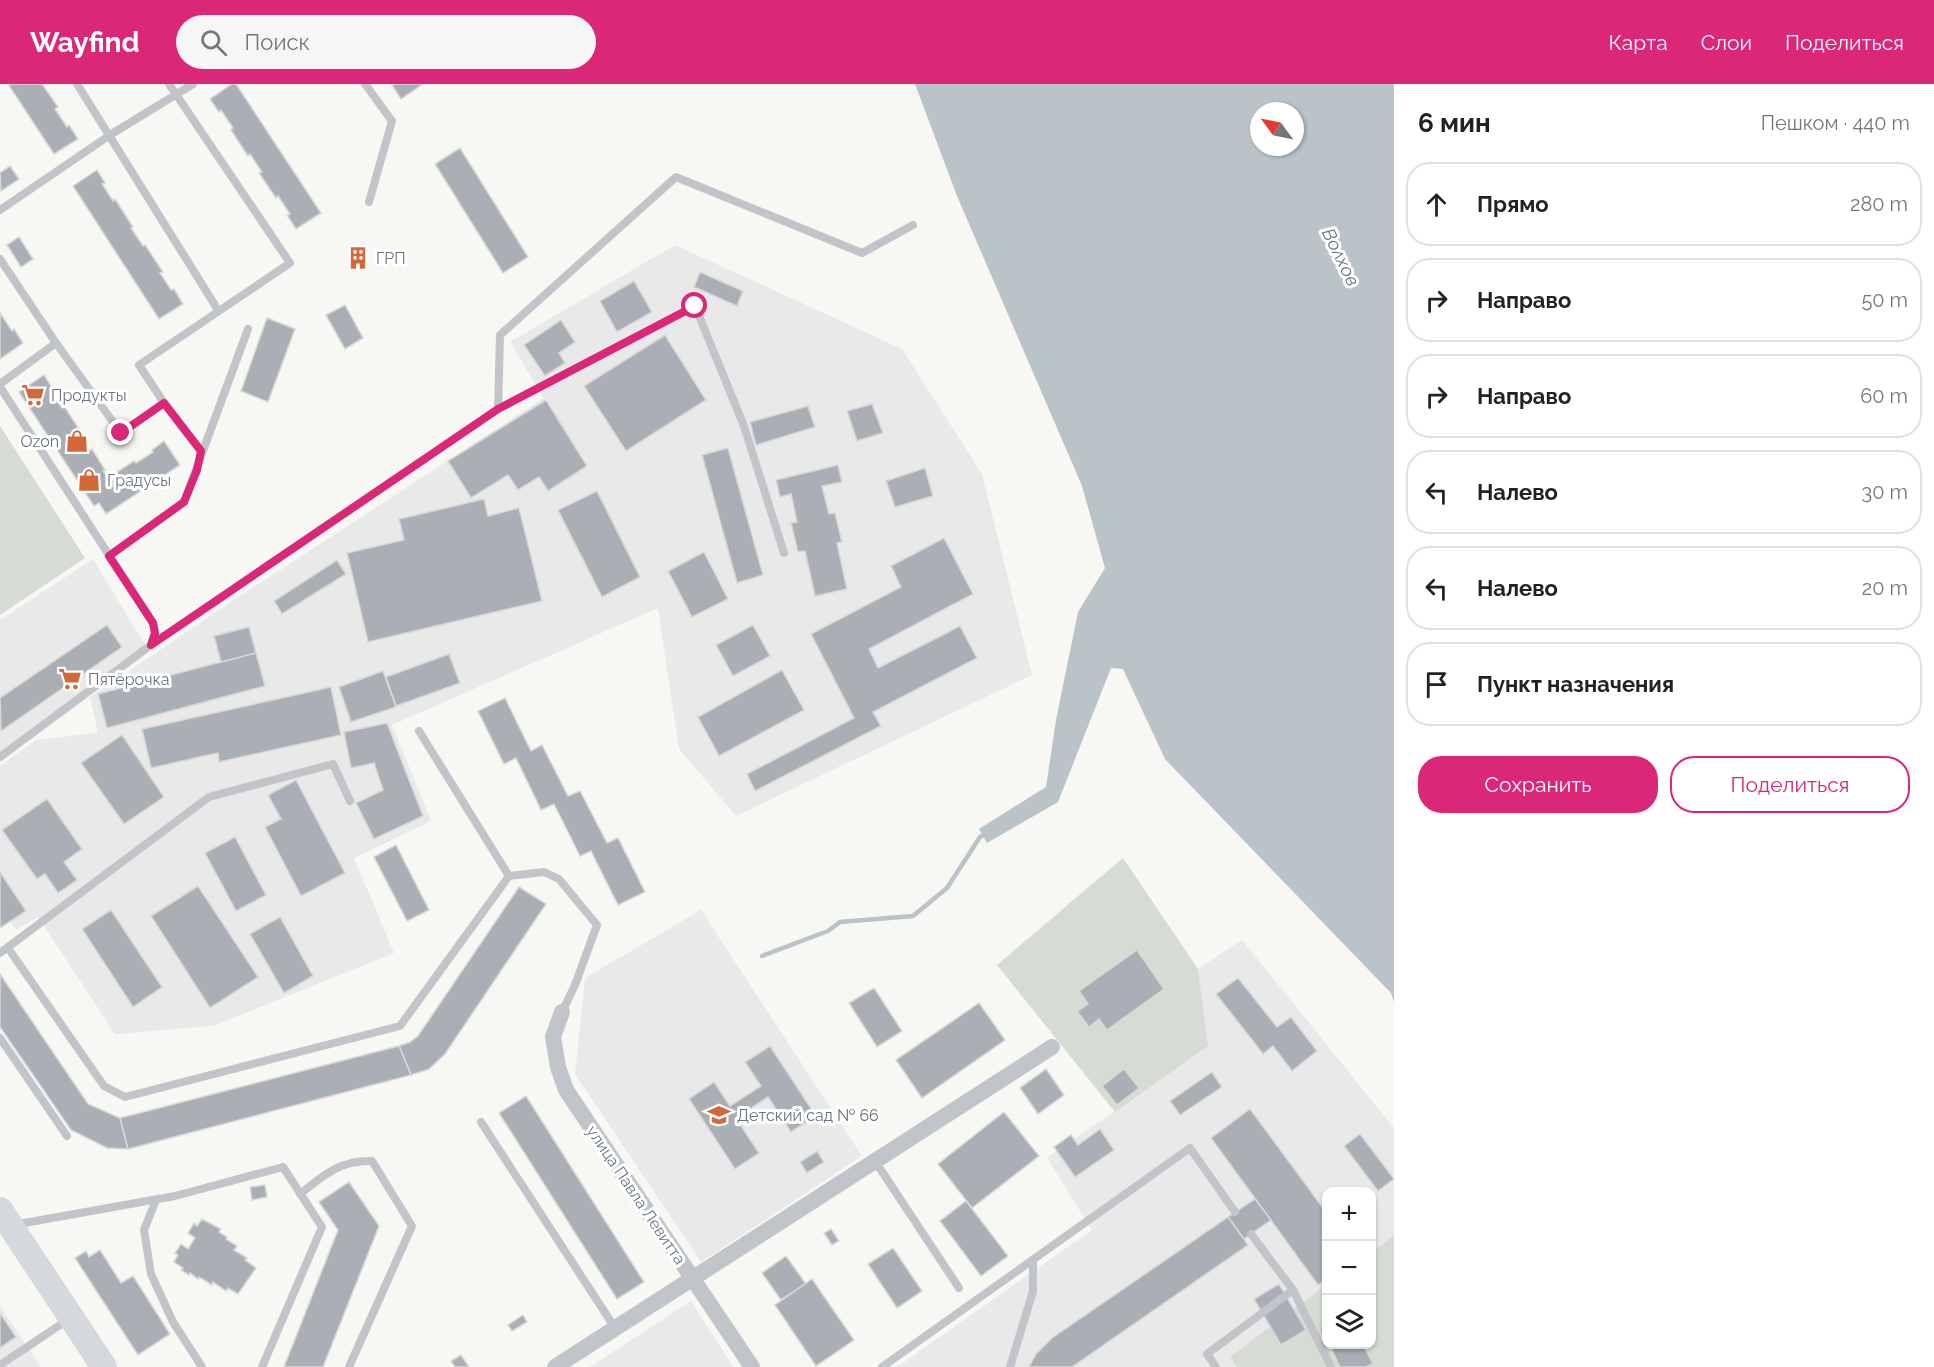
<!DOCTYPE html>
<html lang="ru">
<head>
<meta charset="utf-8">
<style>
  :root { --surface:#fff; --page:#f6f6f6; --text:#222; --muted:#767676; --line:#e0e0e0; --accent:#db2777 }
  body { margin:0; font-family:Raleway,sans-serif; background:var(--page); color:var(--text) }
  .controls { position:absolute; right:18px; bottom:18px; display:grid; overflow:hidden; border-radius:12px; box-shadow:0 2px 4px #0004 }
  .controls button { width:54px; height:54px; display:grid; place-items:center; padding:0; border:0; border-bottom:2px solid var(--line); background:var(--surface); color:var(--text); font:30px sans-serif }
  .compass { position:absolute; left:1250px; top:18px; width:54px; height:54px; border-radius:50%; background:var(--surface); box-shadow:0 2px 4px #0004; rotate:303deg }
  .stop { position:absolute; width:18px; height:18px; margin:-14px; border:4px solid #db2777; border-radius:50%; background:#fff }
  .stop.end { background:#db2777; border-color:#fff; box-shadow:0 2px 6px #0008 }
  .list { margin:0; padding:0; list-style:none }
  h2 { display:flex; justify-content:space-between; align-items:center; height:78px; margin:0; padding:0 24px; font-size:26px }
  h2 small { font-size:20px; font-weight:400; color:var(--muted) }
  .list li { display:grid; grid-template-columns:39px 1fr auto; gap:18px; align-items:center; box-sizing:border-box; height:84px; margin:0 12px 12px; padding:0 12px; border:2px solid var(--line); border-radius:24px }
  .list b { display:block; font-size:22px; white-space:nowrap }
  .list em { font-size:20px; font-style:normal; color:var(--muted) }
  .actions { display:flex; gap:12px; padding:18px 24px }
  .actions a { flex:1; padding:14px 0; border:2px solid var(--accent); border-radius:24px; text-align:center; font-size:21px; color:var(--accent) }
  .actions .main { background:var(--accent); color:#fff }
  .icon { flex:none; width:33px; height:33px; fill:none; stroke:currentColor; stroke-width:2; stroke-linecap:round; stroke-linejoin:round }
  .map { position:relative; flex:none; width:1394px; height:1283px; overflow:hidden }
  header { display:flex; align-items:center; gap:36px; box-sizing:border-box; height:84px; padding:0 30px; background:var(--accent); color:#fff }
  header strong { font-size:28px }
  nav { display:flex; gap:33px; margin-inline-start:auto; font-size:21px }
  .search { width:420px; height:54px; background:var(--page); display:flex; align-items:center; gap:15px; box-sizing:border-box; padding:0 21px; border-radius:33px; color:var(--muted); font-size:22px }
  main { display:flex }
  aside { flex:1; background:var(--surface) }
  .map>svg:first-child { display:block }
  .built { fill:#e8e9e8; fill-rule:evenodd }
  .green { fill:#d6dcd4 }
  .water { fill:#bac3c8; fill-rule:evenodd }
  .lines { fill:none; stroke-linecap:round; stroke-linejoin:round }
  .stream { stroke:#bac3c8; stroke-width:4.5 }
  .building { fill:#a9afb5; stroke:#d8d9d7; stroke-width:1.5 }
  .lane { stroke:#c1c4c8; stroke-width:8 }
  .street { stroke:#c1c4c8; stroke-width:16 }
  .primary { stroke:#d5d8dc; stroke-width:26 }
  .route { stroke:#db2777; stroke-width:8 }
  .labels { text-anchor:middle; dominant-baseline:central; stroke-width:6; stroke-linejoin:round; paint-order:stroke }
  .poi-label { font-size:16px; fill:#697583; stroke:#fff; text-anchor:start }
  .street-label { font-size:16px; fill:#697583; stroke:#fff }
  .water-label { font-size:18px; font-style:italic; fill:#65757f; stroke:#fff }
</style>
</head>
<body>
<header>
<strong>Wayfind</strong>
<div class="search"><svg class="icon" aria-label="search" viewBox="0 0 24 24"><circle cx="10" cy="10" r="6"/><path d="M15 15l6 6"/></svg>Поиск</div>
<nav><a>Карта</a><a>Слои</a><a>Поделиться</a></nav>
</header>
<main>
<div class="map">
<svg width="1394" height="1283" viewBox="0 0 1394 1283">
  <rect width="100%" height="100%" fill="#f7f7f4"/>
  <g class="built">
    <polygon points="675,161 902,265 982,390 1032,591 736,732 679,665 658,524 392,641 431,737 354,774 394,869 213,942 115,950 38,833 16,846 0,822 0,682 36,656 98,649 90,613 237,514 544,314 510,258"/>
    <polygon points="93,475 147,564 0,669 0,536"/>
    <polygon points="701,826 862,1072 701,1178 575,990 585,894"/>
    <path d="M 1242,856 L 1394,1044 L 1394,1283 L 897,1283 L 1092,1146 L 1047,1074 L 1207,963 L 1198,885 ZM 1326,1108 L 1372,1108 L 1372,1260 L 1326,1260 Z"/>
    <polygon points="691,1217 733,1283 590,1283"/>
    <polygon points="0,1222 25,1259 41,1283 0,1283"/>
  </g>
  <g class="green">
    <polygon points="0,342 85,474 0,531"/>
    <polygon points="1123,774 1198,885 1208,962 1115,1028 997,881"/>
    <polygon points="1394,1151 1394,1283 1237,1283 1230,1273 1326,1201 1326,1260 1372,1260 1372,1168"/>
  </g>
  <path class="water" d="M 915,0 L 1394,0 L 1394,918 L 1391,909 L 1165,675 L 1123,585 L 1111,584 L 1058,718 L 987,759 L 979,745 L 1046,703 L 1056,636 L 1078,528 L 1105,484 L 1082,402 L 957,112 ZM 1259,27 L 1295,27 L 1295,63 L 1259,63 Z"/>
  <g class="lines">
    <polyline class="stream" points="762,872 828,847 840,838 913,832 947,804 980,753 986,750"/>
  </g>
  <g class="building">
    <polygon points="8,0 42,0 58,23 55,25 67,43 69,41 78,55 54,70"/>
    <polygon points="232,0 236,0 321,129 296,145 287,131 290,130 278,112 276,114 259,89 262,88 250,70 248,72 231,46 233,44 221,26 219,28 210,15"/>
    <polygon points="395,0 423,0 401,15 392,1"/>
    <polygon points="460,64 528,173 503,189 435,80"/>
    <polygon points="10,82 19,95 1,107 0,89"/>
    <polygon points="97,86 105,99 102,100 113,117 115,115 133,143 131,144 143,162 145,161 163,188 160,189 171,206 174,205 183,220 159,235 73,102"/>
    <polygon points="19,153 33,175 21,183 7,161"/>
    <polygon points="358,166 365,176 358,181 351,172"/>
    <polygon points="700,188 743,207 737,222 694,203"/>
    <polygon points="634,197 652,228 617,248 600,217"/>
    <polygon points="345,221 363,254 345,265 326,231"/>
    <polygon points="0,229 12,247 14,245 23,259 0,275"/>
    <polygon points="267,234 295,245 268,318 241,307"/>
    <polygon points="561,236 575,258 559,269 565,279 545,292 524,261"/>
    <polygon points="665,251 706,316 626,367 584,302"/>
    <polygon points="44,291 52,304 50,305 62,324 64,322 81,348 79,349 90,367 92,365 105,386 103,387 110,397 116,393 114,390 134,377 136,379 144,374 153,368 152,366 164,357 180,381 106,430 99,419 94,422 19,308"/>
    <polygon points="546,316 587,382 548,407 539,393 518,406 508,391 471,414 448,377"/>
    <polygon points="872,320 883,349 857,357 847,327"/>
    <polygon points="808,322 815,343 756,361 750,338"/>
    <polygon points="728,364 763,491 737,499 702,371"/>
    <polygon points="838,381 842,398 822,402 829,430 835,429 842,458 837,459 847,505 815,512 805,467 798,468 791,439 797,438 791,410 780,413 776,396"/>
    <polygon points="925,384 933,412 895,423 886,397"/>
    <polygon points="597,407 640,493 602,513 558,426"/>
    <polygon points="484,415 488,432 519,424 542,517 368,558 347,469 404,456 399,435"/>
    <polygon points="944,454 973,510 869,565 878,584 960,542 977,574 873,628 881,642 755,707 747,690 854,634 811,550 901,503 891,482"/>
    <polygon points="704,468 728,515 692,533 668,487"/>
    <polygon points="337,476 346,490 282,530 274,517"/>
    <polygon points="107,541 122,563 1,647 0,614"/>
    <polygon points="753,541 770,572 733,592 716,561"/>
    <polygon points="249,543 265,602 107,644 98,610 221,578 214,552"/>
    <polygon points="249,543 256,569 221,578 214,552"/>
    <polygon points="449,570 460,599 396,622 386,593"/>
    <polygon points="782,586 804,626 719,672 698,633"/>
    <polygon points="383,587 396,623 351,638 339,603"/>
    <polygon points="331,603 341,651 219,678 218,669 151,684 142,645"/>
    <polygon points="505,614 531,667 542,661 568,712 580,707 607,759 618,754 645,808 618,821 591,767 580,772 554,720 541,726 516,674 504,680 478,627"/>
    <polygon points="387,639 423,732 374,755 356,719 383,706 374,679 351,684 344,648"/>
    <polygon points="122,651 164,713 124,740 81,679"/>
    <polygon points="296,696 345,789 301,812 265,743 281,735 268,711"/>
    <polygon points="47,715 82,765 64,778 77,796 58,809 45,790 37,795 2,746"/>
    <polygon points="235,753 266,811 236,827 205,769"/>
    <polygon points="396,761 429,826 407,837 374,773"/>
    <polygon points="0,788 26,827 0,844"/>
    <polygon points="198,802 258,893 210,924 151,832"/>
    <polygon points="519,803 546,820 445,970 429,985 411,991 399,962 410,958 418,952"/>
    <polygon points="111,826 162,903 133,923 82,845"/>
    <polygon points="280,833 313,892 284,909 250,850"/>
    <polygon points="1137,866 1164,905 1107,946 1099,935 1089,943 1077,927 1088,920 1079,907"/>
    <polygon points="0,890 88,1020 120,1034 128,1065 107,1064 71,1046 0,943"/>
    <polygon points="1238,894 1277,943 1291,933 1317,967 1292,987 1273,962 1263,970 1216,910"/>
    <polygon points="874,904 902,947 877,963 849,919"/>
    <polygon points="979,919 1005,956 922,1014 896,976"/>
    <polygon points="399,962 411,991 128,1065 120,1034"/>
    <polygon points="770,962 816,1032 791,1048 768,1013 736,1034 759,1069 735,1085 689,1015 714,998 730,1022 761,1002 745,978"/>
    <polygon points="1046,985 1064,1011 1038,1030 1020,1004"/>
    <polygon points="1124,985 1139,1004 1117,1021 1102,1002"/>
    <polygon points="1212,988 1222,1003 1180,1031 1170,1017"/>
    <polygon points="526,1012 644,1198 617,1215 499,1029"/>
    <polygon points="1250,1025 1326,1128 1326,1195 1318,1201 1211,1054"/>
    <polygon points="1004,1028 1039,1072 972,1124 938,1080"/>
    <polygon points="1100,1045 1114,1066 1075,1093 1054,1063 1071,1051 1078,1061"/>
    <polygon points="1360,1050 1394,1095 1378,1107 1344,1062"/>
    <polygon points="817,1067 824,1078 807,1089 800,1078"/>
    <polygon points="349,1098 379,1142 323,1283 284,1283 338,1146 319,1118"/>
    <polygon points="265,1101 267,1113 252,1116 250,1103"/>
    <polygon points="1255,1115 1271,1136 1244,1155 1228,1133"/>
    <polygon points="966,1117 1008,1172 981,1192 940,1137"/>
    <polygon points="1228,1133 1248,1161 1072,1283 1029,1283 1036,1270 1052,1254"/>
    <polygon points="202,1135 221,1145 219,1148 227,1153 226,1155 237,1162 234,1166 247,1174 245,1176 256,1184 238,1210 228,1204 226,1207 213,1198 212,1201 199,1193 198,1195 190,1189 189,1191 181,1186 183,1184 174,1178 178,1171 175,1169 181,1160 188,1165 195,1154 188,1149 194,1139 197,1142"/>
    <polygon points="831,1145 839,1157 832,1161 824,1149"/>
    <polygon points="893,1164 922,1207 897,1224 868,1180"/>
    <polygon points="100,1166 121,1199 133,1192 170,1250 138,1271 75,1174 86,1167 89,1173"/>
    <polygon points="786,1172 806,1200 781,1216 762,1189"/>
    <polygon points="812,1195 854,1256 816,1282 775,1221"/>
    <polygon points="1279,1200 1306,1246 1281,1261 1254,1215"/>
    <polygon points="0,1229 16,1253 0,1264"/>
    <polygon points="523,1231 527,1238 512,1247 508,1241"/>
    <polygon points="1326,1241 1326,1257 1320,1244"/>
    <polygon points="1329,1260 1363,1260 1373,1280 1366,1283 1340,1283"/>
    <polygon points="461,1271 469,1283 455,1283 451,1277"/>
  </g>
  <g class="lines">
    <g class="lane">
      <polyline points="77,0 218,226"/>
      <polyline points="365,0 392,37 369,118"/>
      <polyline points="0,126 110,51 193,0"/>
      <polyline points="0,175 56,259 121,349 164,319 201,367"/>
      <polyline points="0,300 56,259"/>
      <polyline points="0,303 153,539 155,549 151,561"/>
      <polyline points="164,319 139,281 290,179 169,0"/>
      <polyline points="498,325 500,251 676,93 862,169 913,141"/>
      <polyline points="109,472 184,418 248,245"/>
      <polyline points="419,647 509,792"/>
      <polyline points="0,673 151,561 498,325 695,222 744,342 784,469"/>
      <polyline points="8,864 104,1002 125,1013 400,942 509,792 544,788 559,795 597,841 575,901 562,928"/>
      <polyline points="0,869 209,713 333,680 350,717"/>
      <polyline points="0,954 67,1052"/>
      <polyline points="481,1038 615,1244"/>
      <polyline points="875,1077 959,1204"/>
      <path d="M 300,1110 C 324,1091 340,1076 372,1077 L 412,1142 L 349,1283"/>
      <polyline points="156,1116 144,1146 151,1190 173,1238 202,1283"/>
      <polyline points="13,1141 175,1112 283,1083 322,1143 262,1283"/>
      <polyline points="1251,1150 1293,1206 1331,1283"/>
      <polyline points="0,1281 69,1235"/>
      <polyline points="882,1283 1190,1064 1235,1128"/>
      <polyline points="1010,1283 1033,1207 1033,1177"/>
      <polyline points="1216,1283 1207,1270 1293,1206"/>
    </g>
    <g class="street">
      <polyline points="562,928 553,953 558,983 566,1006 752,1283"/>
      <polyline points="555,1283 1052,963"/>
    </g>
    <polyline class="primary" points="0,1126 104,1283"/>
  </g>
  <g class="lines">
    <polyline class="route" points="121,349 164,319 201,367 197,386 184,418 109,472 153,539 155,549 151,561 498,325 695,222"/>
  </g>
  <defs>
    <g id="building-bare" transform="scale(1.8)"><path d="M-4-6H4V6H1V3H-1V6H-4ZM-2.5-4.3h1.7v1.8h-1.7ZM.8-4.3h1.7v1.8H.8ZM-2.5-1h1.7V.8h-1.7ZM.8-1h1.7V.8H.8Z" fill="#d36938" stroke="#fff" stroke-width="2.5" paint-order="stroke"/></g>
    <g id="supermarket-bare" transform="scale(1.8)"><path d="M-6-5.5h2.5l.6 2H6L4.5 2H-2.5L-4.4-4H-6ZM-1.5 3.2a1.3 1.3 0 1 0 .1 0ZM3 3.2a1.3 1.3 0 1 0 .1 0Z" fill="#d36938" stroke="#fff" stroke-width="2.5" paint-order="stroke"/></g>
    <g id="shop-bare" transform="scale(1.8)"><path d="M-5-2.5h2.3a2.7 3.5 0 0 1 5.4 0H5L5.5 6h-11ZM-1.5-2.5h3a1.5 2.3 0 0 0-3 0Z" fill="#d36938" stroke="#fff" stroke-width="2.5" paint-order="stroke"/></g>
    <g id="school-bare" transform="scale(1.8)"><path d="M0-5L7-2L0 1L-7-2ZM-4 1L0 2.5L4 1V4Q0 6-4 4Z" fill="#d36938" stroke="#fff" stroke-width="2.5" paint-order="stroke"/></g>
  </defs>
  <g fill-rule="evenodd">
    <use href="#building-bare" x="358" y="174"/>
    <use href="#supermarket-bare" x="33" y="311"/>
    <use href="#shop-bare" x="77" y="357"/>
    <use href="#shop-bare" x="89" y="396"/>
    <use href="#supermarket-bare" x="70" y="595"/>
    <use href="#school-bare" x="719" y="1031"/>
  </g>
  <g class="labels">
    <g class="poi-label">
      <text x="376" y="174">ГРП</text>
      <text x="51" y="311">Продукты</text>
      <text x="59" y="357" text-anchor="end">Ozon</text>
      <text x="107" y="396">Градусы</text>
      <text x="88" y="595">Пятёрочка</text>
      <text x="737" y="1031">Детский сад № 66</text>
    </g>
    <g class="street-label">
      <text transform="translate(636 1111) rotate(56)">улица Павла Левитта</text>
    </g>
    <g class="water-label">
      <text transform="translate(1341 173) rotate(64)">Волхов</text>
    </g>
  </g>
</svg>
<div class="controls">
<button>+</button>
<button>−</button>
<button><svg class="icon" aria-label="layers" viewBox="0 0 24 24"><path d="M12 4l9 5-9 5-9-5zM3 14l9 5 9-5"/></svg></button>
</div>
<svg class="compass" viewBox="-18 -18 36 36"><path d="M0-13l5 13h-10z" fill="#e53935"/><path d="M0 13l5-13h-10z" fill="#767676"/></svg>
<div class="stop" style="left:695px;top:222px"></div>
<div class="stop end" style="left:121px;top:349px"></div>
</div>
<aside>
<h2>6 мин<small>Пешком · 440 m</small></h2>
<ul class="list">
<li><svg class="icon" aria-label="ahead" viewBox="0 0 24 24"><path d="M12 20V5M6 11l6-6 6 6"/></svg><div><b>Прямо</b></div><em>280 m</em></li>
<li><svg class="icon" aria-label="right" viewBox="0 0 24 24"><path d="M7 20v-9h11M14 6l5 5-5 5"/></svg><div><b>Направо</b></div><em>50 m</em></li>
<li><svg class="icon" aria-label="right" viewBox="0 0 24 24"><path d="M7 20v-9h11M14 6l5 5-5 5"/></svg><div><b>Направо</b></div><em>60 m</em></li>
<li><svg class="icon" aria-label="left" viewBox="0 0 24 24"><path d="M17 20v-9H6M10 6l-5 5 5 5"/></svg><div><b>Налево</b></div><em>30 m</em></li>
<li><svg class="icon" aria-label="left" viewBox="0 0 24 24"><path d="M17 20v-9H6M10 6l-5 5 5 5"/></svg><div><b>Налево</b></div><em>20 m</em></li>
<li><svg class="icon" aria-label="arrive" viewBox="0 0 24 24"><path d="M6 21V4h12l-3 4 3 4H6"/></svg><div><b>Пункт назначения</b></div></li>
</ul>
<div class="actions"><a class="main">Сохранить</a><a>Поделиться</a></div>
</aside>
</main>
</body>
</html>
